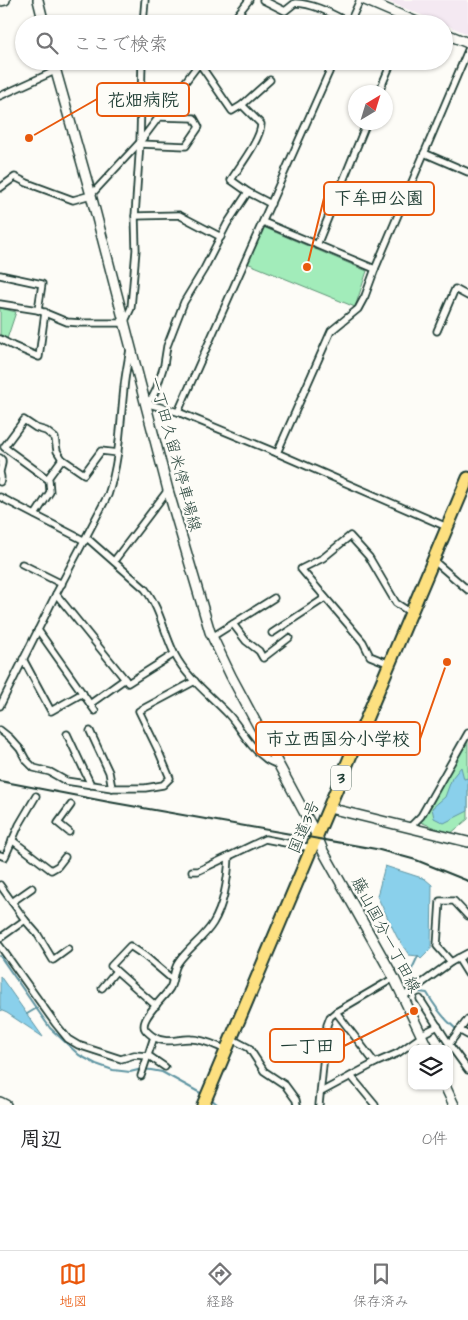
<!DOCTYPE html>
<html lang="ja">
<head>
<meta charset="utf-8">
<style>
  :root { --surface:#fff; --page:#f6f6f6; --text:#202124; --muted:#757577; --line:#e0e0e0; --accent:#ea580c }
  body { margin:0; font-family:"Architects Daughter","Klee One",sans-serif; background:var(--page); color:var(--text) }
  .controls { position:absolute; right:15px; bottom:15px; display:grid; overflow:hidden; border-radius:10px; box-shadow:0 1px 4px #0004 }
  .controls button { width:45px; height:45px; display:grid; place-items:center; padding:0; border:0; border-bottom:1px solid var(--line); background:var(--surface); color:var(--text); font:25px sans-serif }
  .compass { position:absolute; left:348px; top:85px; width:45px; height:45px; border-radius:50%; background:var(--surface); box-shadow:0 1px 4px #0004; rotate:38deg }
  .list { margin:0; padding:0; list-style:none }
  h2 { display:flex; justify-content:space-between; align-items:center; height:65px; margin:0; padding:0 20px; font-size:21px }
  h2 small { font-size:16px; font-weight:400; color:var(--muted) }
  .icon { flex:none; width:28px; height:28px; fill:none; stroke:currentColor; stroke-width:2; stroke-linecap:round; stroke-linejoin:round }
  .map { position:relative; flex:none; width:468px; height:1105px; overflow:hidden }
  .search { position:absolute; background:var(--surface); box-shadow:0 1px 4px #0004; left:15px; right:15px; top:15px; height:55px; display:flex; align-items:center; gap:12px; box-sizing:border-box; padding:0 18px; border-radius:28px; color:var(--muted); font-size:19px }
  .sheet { height:145px; background:var(--surface) }
  nav { display:flex; justify-content:space-around; align-items:center; box-sizing:border-box; height:70px; border-top:1px solid var(--line); background:var(--surface); font-size:14px; color:var(--muted) }
  nav a { display:grid; justify-items:center; gap:2px }
  nav .on { color:var(--accent) }
  .map>svg:first-child { display:block }
  .built { fill:#f4e9f2 }
  .green { fill:#a2ecba; stroke:#609477 }
  .water { fill:#8ad0eb; stroke:#5f95a2 }
  .lines { fill:none; stroke-linecap:round; stroke-linejoin:round }
  .stream { stroke:#5f95a2; stroke-width:2 }
  .street-casing { stroke:#1f3d34; stroke-width:9 }
  .secondary-casing { stroke:#1f3d34; stroke-width:12 }
  .highway-casing { stroke:#1f3d34; stroke-width:15 }
  .street { stroke:#fdfcf7; stroke-width:5.5 }
  .secondary { stroke:#fdfcf7; stroke-width:9 }
  .highway { stroke:#fde080; stroke-width:11 }
  .rail { stroke:#1f3d34; stroke-width:2 }
  .labels { text-anchor:middle; dominant-baseline:central; stroke-width:4.5; stroke-linejoin:round; paint-order:stroke }
  .shield { fill:#fdfcf7; stroke:#62766e; stroke-width:1 }
  .shield-label { font-size:15px; font-weight:bold; fill:#1f3d34 }
  .street-label { font-size:16px; fill:#1f3d34; stroke:#fdfcf7 }
  .leader { fill:none; stroke:#e8590c; stroke-width:2 }
  .callout-dot { fill:#e8590c; stroke:#fdfcf7; stroke-width:2 }
  .callout { fill:#fdfcf7; stroke:#e8590c; stroke-width:2 }
  .callout-label { font-size:18px; text-anchor:middle; font-weight:bold; fill:#1f3d34 }
</style>
</head>
<body>
<div class="map">
<svg width="468" height="1105" viewBox="0 0 468 1105">
  <rect width="100%" height="100%" fill="#fdfcf7"/>
  <filter id="ink" filterUnits="userSpaceOnUse"><feTurbulence type="fractalNoise" baseFrequency=".02" numOctaves="2"/><feDisplacementMap in="SourceGraphic" scale="10" xChannelSelector="R" yChannelSelector="G"/><feConvolveMatrix kernelMatrix="1 2 1 2 8 2 1 2 1" color-interpolation-filters="sRGB"/></filter>
  <g filter="url(#ink)">
    <polygon class="built" points="384,0 468,0 468,34 444,24"/>
    <g class="green">
      <polygon points="263,227 367,271 355,307 247,263"/>
      <polygon points="0,308 16,312 7,339 0,335"/>
      <polygon points="468,736 468,819 450,834 418,821"/>
    </g>
    <g class="water">
      <polygon points="461,767 464,779 468,778 468,811 444,823 434,818 432,808 445,797 452,778"/>
      <polygon points="385,866 425,879 432,885 431,949 421,959 418,956 409,955 397,937 377,896"/>
      <polygon points="0,976 43,1037 7,1013 0,1010"/>
    </g>
    <g class="lines">
      <g class="stream">
        <polyline points="0,956 50,1028 79,1055 96,1064 113,1070 130,1072 142,1069 151,1070 162,1072 204,1095"/>
        <polyline points="415,985 411,971 418,956"/>
        <path d="M 417,989 L 419,992 L 427,993 C 435,1007 445,1020 457,1030"/>
        <polyline points="27,1014 37,1008"/>
        <polyline points="210,1098 218,1105"/>
      </g>
      <g class="street-casing">
        <g id="street">
          <path d="M 263,0 L 285,11 L 295,3 C 316,4 332,14 350,23"/>
          <polyline points="143,24 145,0"/>
          <polyline points="230,24 249,0"/>
          <polyline points="349,24 360,0"/>
          <path d="M 199,63 L 232,111 L 242,105 L 261,124 C 261,139 239,167 231,180 L 248,192 L 271,204"/>
          <polyline points="379,92 392,61"/>
          <polyline points="0,96 55,71"/>
          <polyline points="242,105 270,80"/>
          <polyline points="140,144 186,146 199,127 194,118 158,117"/>
          <polyline points="424,153 468,172"/>
          <polyline points="0,188 15,177 27,183 73,200 91,195 140,142 201,61"/>
          <polyline points="135,216 179,215 221,237"/>
          <polyline points="263,222 375,269"/>
          <polyline points="317,245 367,122"/>
          <polyline points="0,275 42,284 38,310"/>
          <polyline points="0,304 38,310 67,322 81,323 124,323 131,308 136,250 135,216 140,142 142,61"/>
          <polyline points="437,331 455,289 468,296"/>
          <polyline points="0,339 13,346 39,357 45,312"/>
          <polyline points="145,403 178,412 277,453 447,527"/>
          <polyline points="145,403 152,398 156,390 164,365 167,346 184,302 204,269 227,224 248,192"/>
          <polyline points="178,412 334,61"/>
          <polyline points="277,453 331,331 358,309 365,296 375,269 468,50"/>
          <path d="M 0,458 L 2,460 C 3,465 0,468 0,473 C 1,477 2,478 0,482"/>
          <polyline points="48,478 62,459"/>
          <polyline points="0,497 85,541"/>
          <polyline points="35,515 50,492 49,480 4,447 24,420 36,428 46,431 55,438 57,451 62,459 84,474 101,451 118,453"/>
          <path d="M 87,538 L 145,589 C 160,608 164,633 175,655 C 187,678 210,695 228,714 C 241,728 249,747 265,758 C 268,761 274,763 278,765"/>
          <polyline points="433,560 468,590"/>
          <polyline points="114,561 168,490"/>
          <polyline points="22,564 62,584"/>
          <polyline points="56,594 128,683 174,654"/>
          <polyline points="233,624 246,641 259,651 263,658 289,638"/>
          <polyline points="38,630 95,711"/>
          <polyline points="272,633 325,598"/>
          <polyline points="212,637 274,598"/>
          <polyline points="23,659 51,711 83,693"/>
          <polyline points="390,664 370,656 363,642 301,569 323,558 350,536 369,557 396,603 411,613"/>
          <polyline points="90,704 125,679"/>
          <path d="M 0,706 L 56,594 L 108,495 C 120,460 120,424 124,388 C 125,375 128,362 130,349"/>
          <polyline points="0,730 10,738 20,749 26,760 34,768 50,772 66,781 112,788 145,788 163,785 170,778 158,750 139,711 195,681"/>
          <polyline points="90,731 109,772 112,788"/>
          <polyline points="67,734 91,785"/>
          <polyline points="409,828 421,816 468,733"/>
          <polyline points="69,832 58,823 71,805"/>
          <polyline points="12,840 51,870 58,866 65,857"/>
          <polyline points="0,855 5,857 19,825 36,796"/>
          <polyline points="192,871 198,871 265,839 312,848"/>
          <polyline points="0,885 25,920 0,938"/>
          <polyline points="12,902 32,888"/>
          <polyline points="25,920 38,935 53,960 68,949"/>
          <polyline points="0,946 55,1023 68,1039 78,1045 121,1059 134,1055 149,1056 165,1067"/>
          <polyline points="458,958 468,974"/>
          <polyline points="451,962 437,946 440,901 454,901 468,916"/>
          <polyline points="102,988 116,971"/>
          <polyline points="403,997 451,962 468,953"/>
          <polyline points="420,999 449,1044 468,1070"/>
          <polyline points="156,1006 111,966 130,946 145,956 172,979"/>
          <polyline points="336,1012 375,1063"/>
          <polyline points="459,1030 468,1035"/>
          <polyline points="422,1034 438,1026"/>
          <polyline points="232,1039 249,1048 264,1071 285,1085 296,1100 297,1105"/>
          <polyline points="449,1044 468,1019"/>
          <path d="M 227,1050 C 216,1046 204,1039 191,1039 C 178,1038 167,1045 154,1037 C 152,1036 146,1031 145,1029 C 139,1019 165,997 170,988 C 174,980 173,970 178,963 C 188,948 204,938 213,923 C 225,903 228,878 229,856"/>
          <polyline points="141,1076 154,1037"/>
          <polyline points="351,1076 375,1105"/>
          <polyline points="321,1092 375,1063 398,1053 422,1036"/>
          <polyline points="319,1105 327,1025 330,1017 336,1012 394,978"/>
        </g>
      </g>
      <g class="secondary-casing">
        <g id="secondary">
          <polyline points="38,0 44,24"/>
          <polyline points="365,0 421,24"/>
          <polyline points="0,1 5,0"/>
          <polyline points="444,33 468,43"/>
          <polyline points="53,61 91,195 168,490 210,632 231,676 317,836 323,851 394,978 428,1049"/>
          <polyline points="329,808 468,842"/>
          <polyline points="445,1086 454,1105"/>
          <polyline points="0,1102 6,1105"/>
        </g>
      </g>
      <g class="highway-casing">
        <polyline id="highway" points="203,1105 468,478"/>
      </g>
      <use href="#street" class="street"/>
      <use href="#secondary" class="secondary"/>
      <use href="#highway" class="highway"/>
      <polyline class="rail" points="0,781 109,802 376,849 416,860 468,881"/>
    </g>
  </g>
  <g class="labels">
    <rect class="shield" x="331" y="765.5" width="20" height="25" rx="4"/>
    <g class="shield-label">
      <text x="341" y="778">3</text>
    </g>
    <g class="street-label">
      <text transform="translate(175 454) rotate(75)">一丁田久留米停車場線</text>
      <text transform="translate(304 827) rotate(-67)">国道3号</text>
      <text transform="translate(386 935) rotate(62)">藤山国分一丁田線</text>
    </g>
  </g>
  <path class="leader" d="M29 138L97 99M307 267L324 198M447 662L420 739M414 1011L344 1046"/>
  <g class="callout-dot">
    <circle cx="29" cy="138" r="5"/>
    <circle cx="307" cy="267" r="5"/>
    <circle cx="447" cy="662" r="5"/>
    <circle cx="414" cy="1011" r="5"/>
  </g>
  <g class="callout">
    <rect x="97" y="83" width="92" height="33" rx="5"/>
    <rect x="324" y="182" width="110" height="33" rx="5"/>
    <rect x="256" y="722" width="164" height="33" rx="5"/>
    <rect x="270" y="1029" width="74" height="33" rx="5"/>
  </g>
  <g class="callout-label">
    <text x="143" y="106">花畑病院</text>
    <text x="379" y="204">下牟田公園</text>
    <text x="338" y="745">市立西国分小学校</text>
    <text x="307" y="1052">一丁田</text>
  </g>
</svg>
<div class="controls">
<button><svg class="icon" aria-label="layers" viewBox="0 0 24 24"><path d="M12 4l9 5-9 5-9-5zM3 14l9 5 9-5"/></svg></button>
</div>
<svg class="compass" viewBox="-18 -18 36 36"><path d="M0-13l5 13h-10z" fill="#e53935"/><path d="M0 13l5-13h-10z" fill="#757577"/></svg>
<div class="search"><svg class="icon" aria-label="search" viewBox="0 0 24 24"><circle cx="10" cy="10" r="6"/><path d="M15 15l6 6"/></svg>ここで検索</div>
</div>
<section class="sheet">
<h2>周辺<small>0件</small></h2>
<ul class="list">
</ul>
</section>
<nav>
<a class="on"><svg class="icon" aria-label="map" viewBox="0 0 24 24"><path d="M3 6l6-2 6 2 6-2v14l-6 2-6-2-6 2zM9 4v14M15 6v14"/></svg>地図</a>
<a><svg class="icon" aria-label="directions" viewBox="0 0 24 24"><path d="M12 3l9 9-9 9-9-9zM9 14v-3h6M13 9l2 2-2 2"/></svg>経路</a>
<a><svg class="icon" aria-label="saved" viewBox="0 0 24 24"><path d="M7 4h10v16l-5-4-5 4z"/></svg>保存済み</a>
</nav>
</body>
</html>
